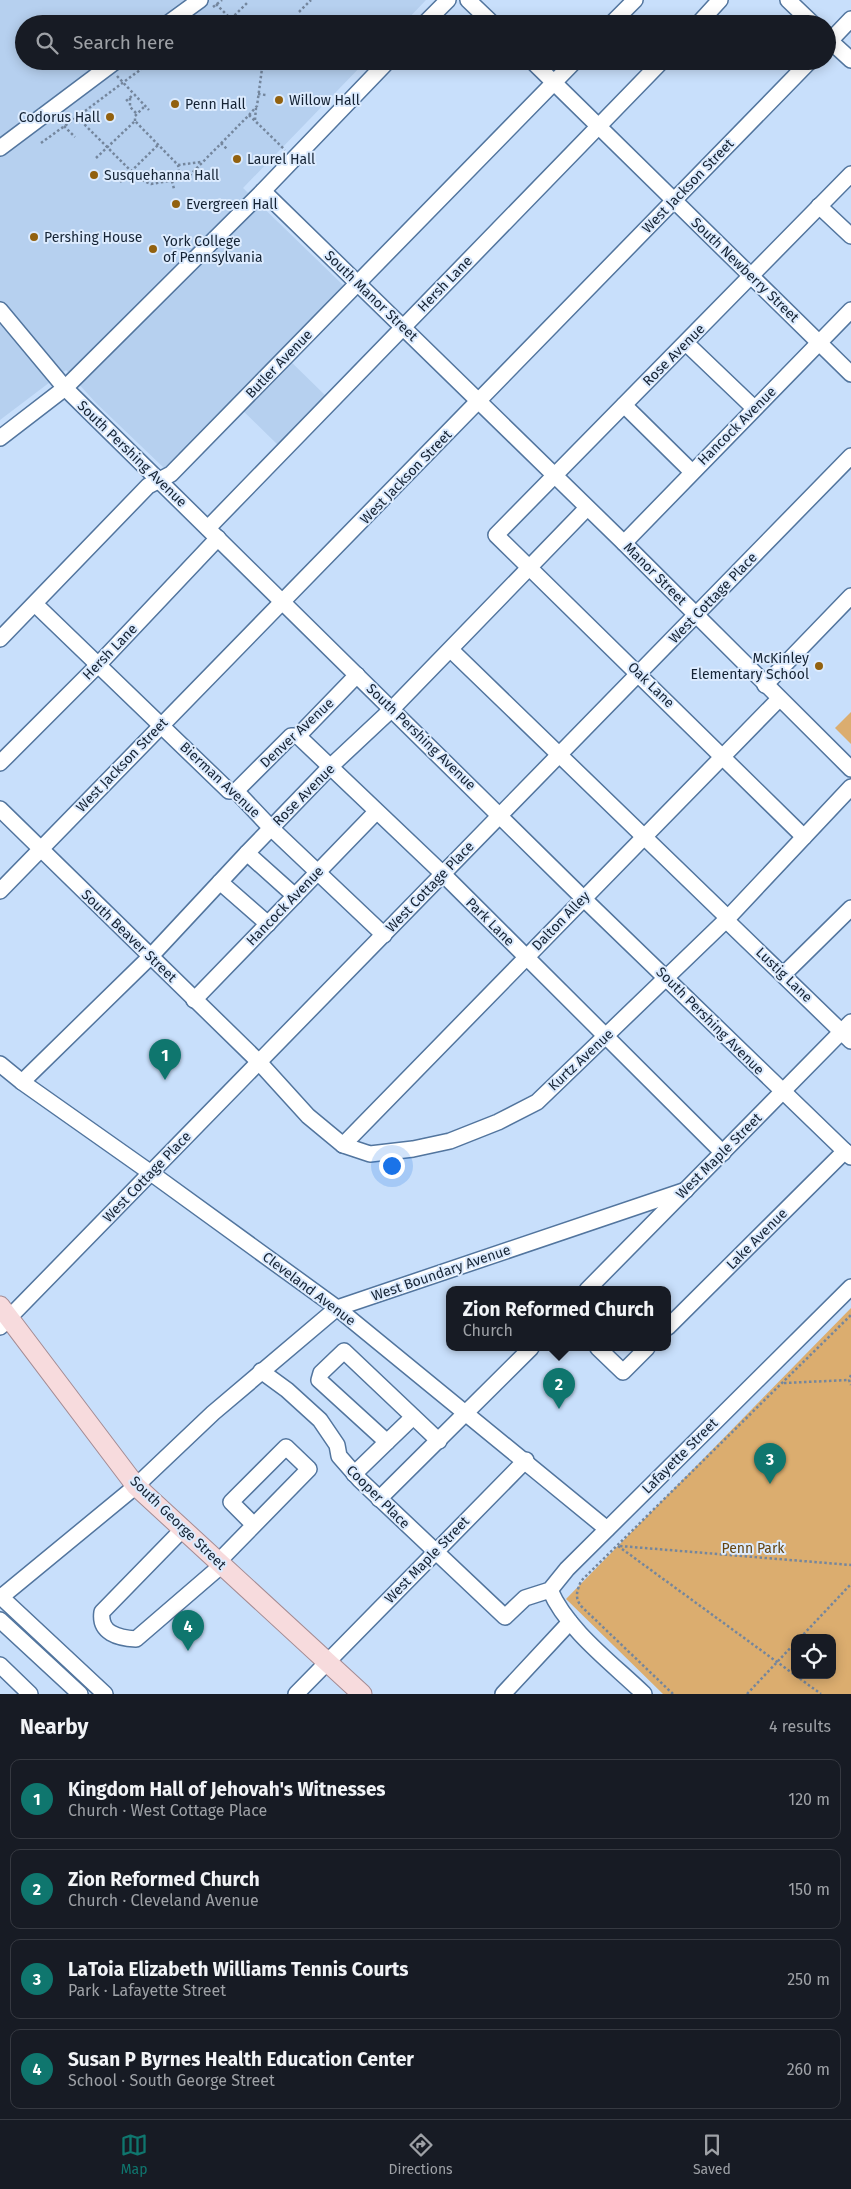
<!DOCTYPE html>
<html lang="en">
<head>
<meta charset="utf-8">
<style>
  :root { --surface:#171b24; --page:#242831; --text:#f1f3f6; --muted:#9ea1a6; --line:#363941; --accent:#0f766e }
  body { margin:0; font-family:"Fira Sans",sans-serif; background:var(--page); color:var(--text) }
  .controls { position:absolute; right:15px; bottom:15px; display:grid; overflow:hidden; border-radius:10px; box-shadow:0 2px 12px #0003 }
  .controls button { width:45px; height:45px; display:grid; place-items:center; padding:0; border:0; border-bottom:1px solid var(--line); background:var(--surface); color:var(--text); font:25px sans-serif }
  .you { position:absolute; left:391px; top:1165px; width:18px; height:18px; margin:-12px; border:4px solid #fff; border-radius:50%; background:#1a73e8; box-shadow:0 0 0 8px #1a73e833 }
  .badge { display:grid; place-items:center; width:32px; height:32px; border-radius:50%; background:var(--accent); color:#fff; font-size:16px; font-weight:700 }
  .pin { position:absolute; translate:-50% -41px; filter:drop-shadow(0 1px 2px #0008) }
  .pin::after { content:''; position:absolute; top:26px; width:18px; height:15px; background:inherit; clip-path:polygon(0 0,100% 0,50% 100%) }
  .popup { position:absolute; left:446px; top:1286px; width:225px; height:65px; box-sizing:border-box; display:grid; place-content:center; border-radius:10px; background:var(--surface); filter:drop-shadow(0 1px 4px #0005); font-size:16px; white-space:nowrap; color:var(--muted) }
  .popup b { font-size:19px; color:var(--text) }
  .popup::after { content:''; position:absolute; left:50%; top:100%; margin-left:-10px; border:10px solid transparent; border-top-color:var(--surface) }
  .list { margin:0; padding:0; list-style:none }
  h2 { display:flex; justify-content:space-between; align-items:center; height:65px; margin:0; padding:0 20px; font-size:21px }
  h2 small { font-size:16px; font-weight:400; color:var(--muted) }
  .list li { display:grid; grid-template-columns:32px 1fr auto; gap:15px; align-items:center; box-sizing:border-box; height:80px; margin:0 10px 10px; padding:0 10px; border:1px solid var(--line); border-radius:10px }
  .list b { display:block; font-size:19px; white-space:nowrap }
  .list p { margin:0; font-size:16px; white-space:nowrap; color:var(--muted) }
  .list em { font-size:16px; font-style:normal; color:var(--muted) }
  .icon { flex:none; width:28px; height:28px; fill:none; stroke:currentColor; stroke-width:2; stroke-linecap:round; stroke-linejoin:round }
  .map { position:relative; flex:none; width:851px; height:1694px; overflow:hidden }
  .search { position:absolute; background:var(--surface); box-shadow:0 2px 12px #0003; left:15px; right:15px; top:15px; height:55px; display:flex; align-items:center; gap:12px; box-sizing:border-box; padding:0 18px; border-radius:28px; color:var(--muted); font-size:19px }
  .sheet { height:425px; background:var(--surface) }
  nav { display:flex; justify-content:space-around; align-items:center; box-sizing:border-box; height:70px; border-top:1px solid var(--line); background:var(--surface); font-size:14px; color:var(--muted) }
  nav a { display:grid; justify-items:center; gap:2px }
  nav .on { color:var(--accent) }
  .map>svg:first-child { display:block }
  .built { fill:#b6d0ef }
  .green { fill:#dbad6f; fill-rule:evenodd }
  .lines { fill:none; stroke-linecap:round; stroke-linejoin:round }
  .minor-casing { stroke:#52759e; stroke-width:18 }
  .major-casing { stroke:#a48b93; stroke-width:21 }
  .path { stroke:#74869d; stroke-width:2.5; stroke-dasharray:2.5 2.5; stroke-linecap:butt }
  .minor { stroke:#fff; stroke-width:15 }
  .major { stroke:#f7dbdd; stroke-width:19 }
  .poi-dot { fill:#92610f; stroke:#dcebfe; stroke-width:2 }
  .labels { text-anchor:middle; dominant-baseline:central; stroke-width:4; stroke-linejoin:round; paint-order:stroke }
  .poi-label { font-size:14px; fill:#152334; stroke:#dcebfe; text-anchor:start }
  .street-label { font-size:14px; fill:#152334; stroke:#dcebfe }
  .park-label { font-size:14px; fill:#65440f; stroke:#dcebfe }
</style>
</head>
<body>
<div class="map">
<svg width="851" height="1694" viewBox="0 0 851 1694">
  <rect width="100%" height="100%" fill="#c8dffb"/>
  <polygon class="built" points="0,0 426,0 403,24 24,24 24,61 366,61 243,188 343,285 340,293 282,353 329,399 280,447 233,401 170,467 164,468 96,403 66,370 0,420"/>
  <g class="green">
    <polygon points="851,712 851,744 835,728"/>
    <path d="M 851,1308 L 851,1694 L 663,1694 L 566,1599 ZM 795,1638 L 832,1638 L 832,1675 L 795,1675 Z"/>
  </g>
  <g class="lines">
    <g class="minor-casing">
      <g id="minor">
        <polyline points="468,0 493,24"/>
        <polyline points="788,0 813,24"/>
        <polyline points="167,24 200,0"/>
        <polyline points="424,24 448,0"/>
        <polyline points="611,24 635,0"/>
        <polyline points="698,24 720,0"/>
        <polyline points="827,38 851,60"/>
        <polyline points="827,44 851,19"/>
        <polyline points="532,61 851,374"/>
        <polyline points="0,148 116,61"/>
        <polyline points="263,191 624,543 851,769"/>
        <polyline points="819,206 851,236"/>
        <polyline points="0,310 65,388 583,898 851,1157"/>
        <polyline points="686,343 754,408"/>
        <polyline points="624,405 692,472"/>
        <polyline points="0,438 65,388 263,191 388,61"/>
        <polyline points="208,528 662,61"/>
        <polyline points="624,543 851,310"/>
        <polyline points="35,604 229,791 236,791 271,828 384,935"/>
        <polyline points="0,639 148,486 171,474 575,61"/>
        <polyline points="451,650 728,918"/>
        <polyline points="765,685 851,596"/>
        <polyline points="298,736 443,874 723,1153"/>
        <polyline points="0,763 98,665 218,538"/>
        <polyline points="236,791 291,736 298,736 357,675"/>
        <polyline points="0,809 259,1062 308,1116 343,1145 370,1154 413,1149 450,1141 498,1122 537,1102 725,921 851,787"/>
        <polyline points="804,837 496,535 851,174"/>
        <polyline points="247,853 295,896"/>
        <polyline points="220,882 268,924"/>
        <polyline points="0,891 810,61"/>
        <polyline points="726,920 851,1041"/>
        <polyline points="784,974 851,908"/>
        <polyline points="194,1000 376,812"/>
        <polyline points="0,1064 22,1082 151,1173 337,1308 607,1529"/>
        <polyline points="22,1082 151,956 247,853 330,767 392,709 587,508"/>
        <polyline points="343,1145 779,699"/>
        <polyline points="587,1290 851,1022"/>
        <polyline points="0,1327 851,456"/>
        <polyline points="668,1327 845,1151"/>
        <polyline points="598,1348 623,1372 647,1348"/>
        <polyline points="261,1371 287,1390 320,1420 337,1445 339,1456 360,1480 505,1617 525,1598 550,1590 567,1569 851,1287"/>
        <polyline points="387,1442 413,1417"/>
        <polyline points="354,1474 387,1442 319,1380 321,1373 344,1351 439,1441"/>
        <polyline points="379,1499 531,1348"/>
        <path d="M 182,1530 L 102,1612 C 99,1633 118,1638 136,1639 L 222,1565"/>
        <polyline points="218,1562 309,1469 286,1447 231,1502 254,1525"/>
        <path d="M 550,1590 C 567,1630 613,1664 644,1694"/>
        <polyline points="0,1596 105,1694"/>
        <polyline points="0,1598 136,1486 213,1413 337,1308 686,1190"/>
        <polyline points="0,1620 80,1694"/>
        <polyline points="0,1665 30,1694"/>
        <polyline points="296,1694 526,1460"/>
        <polyline points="503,1694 570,1622"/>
      </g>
    </g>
    <g class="major-casing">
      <polyline id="major" points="0,1306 136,1486 362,1694"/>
    </g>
    <g class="path">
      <polyline points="216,4 234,22"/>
      <polyline points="213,7 222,0"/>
      <polyline points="299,12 311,0"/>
      <polyline points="200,17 204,22 202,24"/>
      <polyline points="231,19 248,2"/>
      <polyline points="187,61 193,67"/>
      <polyline points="117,76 149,110"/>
      <polyline points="258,94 266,95"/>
      <polyline points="130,98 130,107 137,114"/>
      <polyline points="126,101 133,95"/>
      <polyline points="249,115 257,106 263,61"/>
      <polyline points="77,117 152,61"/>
      <polyline points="255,120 256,108"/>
      <polyline points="135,121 135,116 145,106"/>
      <polyline points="64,126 75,137"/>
      <polyline points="41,143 77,117 139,179 151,184 187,178 249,115 285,150"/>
      <polyline points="221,143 227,149"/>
      <polyline points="96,158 135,121 178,165 180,179"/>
      <polyline points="178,165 201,162"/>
      <polyline points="172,181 174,189"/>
      <polyline points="120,182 158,145"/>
      <polyline points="851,1375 849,1380 851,1385"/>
      <polyline points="784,1383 849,1380"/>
      <polyline points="618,1546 821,1694"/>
      <polyline points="620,1546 851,1565"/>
      <polyline points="800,1638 851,1584"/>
      <path d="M 673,1694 L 582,1607 C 574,1598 577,1591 581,1581 L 851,1315"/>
      <polyline points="747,1694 795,1643"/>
    </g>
    <use href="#minor" class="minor"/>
    <use href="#major" class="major"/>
  </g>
  <g class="poi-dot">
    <circle cx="279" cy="100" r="5"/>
    <circle cx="175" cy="104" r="5"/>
    <circle cx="110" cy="117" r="5"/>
    <circle cx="237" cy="159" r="5"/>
    <circle cx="94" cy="175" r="5"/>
    <circle cx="176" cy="204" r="5"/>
    <circle cx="34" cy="237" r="5"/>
    <circle cx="153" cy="249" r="5"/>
    <circle cx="819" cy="666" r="5"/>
  </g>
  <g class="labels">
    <g class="poi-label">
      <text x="289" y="100">Willow Hall</text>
      <text x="185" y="104">Penn Hall</text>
      <text x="100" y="117" text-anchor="end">Codorus Hall</text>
      <text x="247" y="159">Laurel Hall</text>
      <text x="104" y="175">Susquehanna Hall</text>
      <text x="186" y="204">Evergreen Hall</text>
      <text x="44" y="237">Pershing House</text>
      <text x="163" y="241">York College<tspan x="163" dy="16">of Pennsylvania</tspan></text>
      <text x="809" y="658" text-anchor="end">McKinley<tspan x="809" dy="16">Elementary School</tspan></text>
    </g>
    <g class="street-label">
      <text transform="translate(688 186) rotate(-46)">West Jackson Street</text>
      <text transform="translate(745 270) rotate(44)">South Newberry Street</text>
      <text transform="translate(445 284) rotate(-46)">Hersh Lane</text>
      <text transform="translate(371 296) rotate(44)">South Manor Street</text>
      <text transform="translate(674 355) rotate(-45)">Rose Avenue</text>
      <text transform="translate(279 364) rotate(-46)">Butler Avenue</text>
      <text transform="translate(737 426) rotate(-45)">Hancock Avenue</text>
      <text transform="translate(132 454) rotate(44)">South Pershing Avenue</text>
      <text transform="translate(406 477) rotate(-46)">West Jackson Street</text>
      <text transform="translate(655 574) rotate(45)">Manor Street</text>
      <text transform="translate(713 598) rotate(-46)">West Cottage Place</text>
      <text transform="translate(110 652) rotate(-46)">Hersh Lane</text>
      <text transform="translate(651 685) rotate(44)">Oak Lane</text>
      <text transform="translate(297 733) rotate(-43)">Denver Avenue</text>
      <text transform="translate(421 737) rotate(44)">South Pershing Avenue</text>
      <text transform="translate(122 765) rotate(-46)">West Jackson Street</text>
      <text transform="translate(220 780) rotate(43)">Bierman Avenue</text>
      <text transform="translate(304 795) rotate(-45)">Rose Avenue</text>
      <text transform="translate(430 887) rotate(-46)">West Cottage Place</text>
      <text transform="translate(285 906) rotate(-46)">Hancock Avenue</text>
      <text transform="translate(561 921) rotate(-46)">Dalton Alley</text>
      <text transform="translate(490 922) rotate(45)">Park Lane</text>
      <text transform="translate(129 936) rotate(44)">South Beaver Street</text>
      <text transform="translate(784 975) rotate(44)">Lustig Lane</text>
      <text transform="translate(710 1021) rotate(45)">South Pershing Avenue</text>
      <text transform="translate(581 1060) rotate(-43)">Kurtz Avenue</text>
      <text transform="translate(719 1156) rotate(-45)">West Maple Street</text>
      <text transform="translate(147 1177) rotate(-46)">West Cottage Place</text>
      <text transform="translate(757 1239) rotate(-45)">Lake Avenue</text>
      <text transform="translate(441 1273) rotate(-19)">West Boundary Avenue</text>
      <text transform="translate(309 1289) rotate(37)">Cleveland Avenue</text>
      <text transform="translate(680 1456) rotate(-45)">Lafayette Street</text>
      <text transform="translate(378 1497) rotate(45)">Cooper Place</text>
      <text transform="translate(178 1523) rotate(44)">South George Street</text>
      <text transform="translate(427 1560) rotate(-46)">West Maple Street</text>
    </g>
    <g class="park-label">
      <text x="753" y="1548">Penn Park</text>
    </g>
  </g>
</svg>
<div class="controls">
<button><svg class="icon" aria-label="locate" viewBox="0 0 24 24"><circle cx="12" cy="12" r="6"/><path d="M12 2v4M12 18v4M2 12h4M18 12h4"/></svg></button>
</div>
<div class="you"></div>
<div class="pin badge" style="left:165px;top:1080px">1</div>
<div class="pin badge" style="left:559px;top:1409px">2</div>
<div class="popup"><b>Zion Reformed Church</b>Church</div>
<div class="pin badge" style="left:770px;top:1484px">3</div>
<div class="pin badge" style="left:188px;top:1651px">4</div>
<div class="search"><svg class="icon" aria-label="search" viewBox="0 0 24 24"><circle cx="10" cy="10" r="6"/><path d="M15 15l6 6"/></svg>Search here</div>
</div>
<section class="sheet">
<h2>Nearby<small>4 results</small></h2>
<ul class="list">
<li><span class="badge">1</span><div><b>Kingdom Hall of Jehovah's Witnesses</b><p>Church · West Cottage Place</p></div><em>120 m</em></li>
<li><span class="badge">2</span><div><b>Zion Reformed Church</b><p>Church · Cleveland Avenue</p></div><em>150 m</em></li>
<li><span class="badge">3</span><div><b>LaToia Elizabeth Williams Tennis Courts</b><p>Park · Lafayette Street</p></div><em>250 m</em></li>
<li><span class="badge">4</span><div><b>Susan P Byrnes Health Education Center</b><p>School · South George Street</p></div><em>260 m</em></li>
</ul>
</section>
<nav>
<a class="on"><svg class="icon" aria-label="map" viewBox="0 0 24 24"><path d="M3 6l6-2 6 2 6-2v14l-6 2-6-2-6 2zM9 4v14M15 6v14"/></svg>Map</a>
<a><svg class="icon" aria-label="directions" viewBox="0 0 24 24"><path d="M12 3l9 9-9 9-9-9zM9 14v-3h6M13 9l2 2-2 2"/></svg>Directions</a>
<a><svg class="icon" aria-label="saved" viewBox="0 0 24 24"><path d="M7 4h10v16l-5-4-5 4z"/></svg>Saved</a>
</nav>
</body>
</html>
